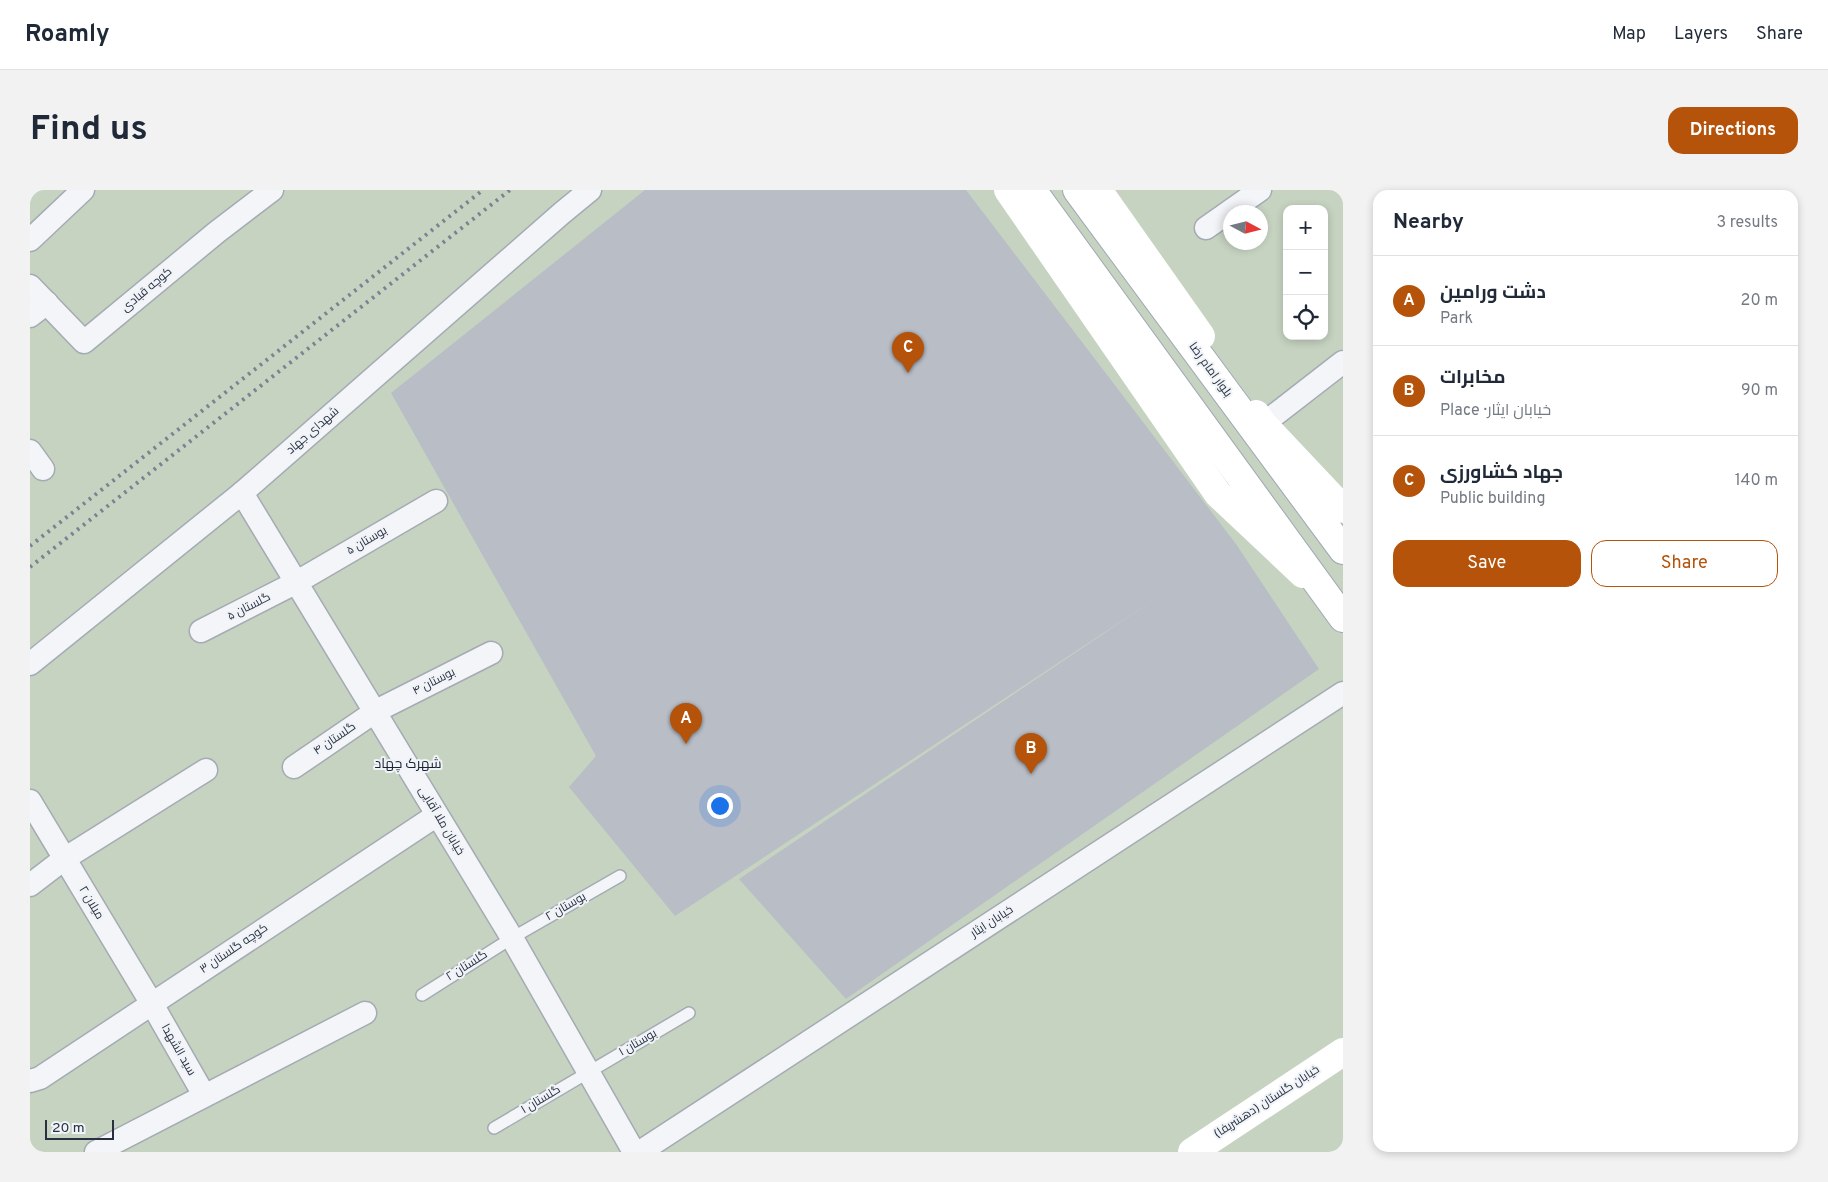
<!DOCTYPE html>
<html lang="en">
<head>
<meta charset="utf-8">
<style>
  :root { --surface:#fff; --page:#f2f2f3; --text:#1f2937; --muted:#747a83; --line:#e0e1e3; --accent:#b45309 }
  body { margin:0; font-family:Overpass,Cairo,sans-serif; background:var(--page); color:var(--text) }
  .controls { position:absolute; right:15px; top:15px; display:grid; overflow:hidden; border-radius:10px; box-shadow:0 2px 8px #0003 }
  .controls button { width:45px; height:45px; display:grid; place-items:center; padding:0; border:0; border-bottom:1px solid var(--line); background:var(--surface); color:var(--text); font:25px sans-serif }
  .compass { position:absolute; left:1193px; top:15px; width:45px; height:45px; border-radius:50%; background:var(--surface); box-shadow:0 2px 8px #0003; rotate:97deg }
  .scale { position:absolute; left:15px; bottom:12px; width:69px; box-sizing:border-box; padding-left:5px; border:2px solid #293141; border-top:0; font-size:14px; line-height:18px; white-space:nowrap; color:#293141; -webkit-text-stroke:4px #f0f3f7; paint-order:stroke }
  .you { position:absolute; left:689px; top:615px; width:18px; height:18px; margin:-12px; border:4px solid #fff; border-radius:50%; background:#1a73e8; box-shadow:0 0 0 8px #1a73e833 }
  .badge { display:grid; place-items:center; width:32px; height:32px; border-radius:50%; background:var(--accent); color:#fff; font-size:16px; font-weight:700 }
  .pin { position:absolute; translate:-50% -41px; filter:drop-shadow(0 1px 2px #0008) }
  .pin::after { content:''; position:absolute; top:26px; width:18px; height:15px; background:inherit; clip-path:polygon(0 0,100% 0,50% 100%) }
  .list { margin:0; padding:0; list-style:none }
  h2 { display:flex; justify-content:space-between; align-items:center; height:65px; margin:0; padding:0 20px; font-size:21px }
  h2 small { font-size:16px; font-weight:400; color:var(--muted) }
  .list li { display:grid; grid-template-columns:32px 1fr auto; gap:15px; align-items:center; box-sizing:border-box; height:90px; padding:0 20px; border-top:1px solid var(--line) }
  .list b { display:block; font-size:19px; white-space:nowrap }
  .list p { margin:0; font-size:16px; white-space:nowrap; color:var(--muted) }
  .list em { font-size:16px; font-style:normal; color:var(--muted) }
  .actions { display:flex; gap:10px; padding:15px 20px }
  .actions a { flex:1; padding:11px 0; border:1px solid var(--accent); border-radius:15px; text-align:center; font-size:18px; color:var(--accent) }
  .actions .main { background:var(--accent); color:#fff }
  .icon { flex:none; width:28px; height:28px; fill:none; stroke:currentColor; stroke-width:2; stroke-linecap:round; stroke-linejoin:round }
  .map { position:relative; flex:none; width:1313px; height:962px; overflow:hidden; border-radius:15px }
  header { display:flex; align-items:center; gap:30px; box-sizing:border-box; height:70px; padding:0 25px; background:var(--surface); border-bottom:1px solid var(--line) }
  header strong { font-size:24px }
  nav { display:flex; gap:28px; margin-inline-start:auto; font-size:18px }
  .intro { display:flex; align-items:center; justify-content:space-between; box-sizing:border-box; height:120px; padding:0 30px }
  h1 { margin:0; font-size:35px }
  .button { padding:12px 22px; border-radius:15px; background:var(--accent); color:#fff; font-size:18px; font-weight:700 }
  main { display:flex; gap:30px; padding:0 30px }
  aside { flex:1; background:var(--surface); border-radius:15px; box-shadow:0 2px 8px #0003 }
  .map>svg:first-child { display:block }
  .green { fill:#c6d3c1; fill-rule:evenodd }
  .building { fill:#b8bdc6 }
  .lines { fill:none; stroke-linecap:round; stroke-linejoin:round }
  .lane-casing { stroke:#a5abb3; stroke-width:14 }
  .street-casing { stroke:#a5abb3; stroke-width:25 }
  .primary-casing { stroke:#a0a8b5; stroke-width:30 }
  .lane { stroke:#f3f5f8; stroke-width:11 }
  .street { stroke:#f3f5f8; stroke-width:22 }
  .secondary { stroke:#fff; stroke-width:28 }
  .primary { stroke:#fff; stroke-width:28 }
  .rail { stroke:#7a8393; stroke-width:4; stroke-dasharray:2.5 5; stroke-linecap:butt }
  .labels { text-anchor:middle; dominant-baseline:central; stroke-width:4; stroke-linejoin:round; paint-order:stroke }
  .street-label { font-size:12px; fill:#293141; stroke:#f0f3f7 }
  .neighbourhood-label { font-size:14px; fill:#1b2232; stroke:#f0f3f7 }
</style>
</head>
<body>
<header>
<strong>Roamly</strong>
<nav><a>Map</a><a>Layers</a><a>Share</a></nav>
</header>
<div class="intro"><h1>Find us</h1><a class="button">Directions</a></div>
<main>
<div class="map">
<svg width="1313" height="962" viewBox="0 0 1313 962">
  <rect width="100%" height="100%" fill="#e0e4e9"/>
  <path class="green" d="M 0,0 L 1313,0 L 1313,962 L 0,962 ZM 1257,19 L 1294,19 L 1294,146 L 1257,146 ZM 1200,22 L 1230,22 L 1230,52 L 1200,52 Z"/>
  <polygon class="building" points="615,0 936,0 1206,354 1289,479 816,809 709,689 1131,405 645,726 539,597 566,566 361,203"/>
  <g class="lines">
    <g class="lane-casing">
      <g id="lane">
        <polyline points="392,805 482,748 590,686"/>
        <polyline points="464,938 659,823"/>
      </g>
    </g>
    <g class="street-casing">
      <g id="street">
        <polyline points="1176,38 1230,0"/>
        <polyline points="0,50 53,0"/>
        <polyline points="0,96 54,152 187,42 242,0"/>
        <polyline points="0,126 17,113"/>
        <polyline points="1233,234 1313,172"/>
        <polyline points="0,261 13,279"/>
        <polyline points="212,303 482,748 604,962"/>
        <polyline points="171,441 267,392 406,311"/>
        <polyline points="0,474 212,303 532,23 560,0"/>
        <polyline points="264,577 346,521 461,463"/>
        <polyline points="0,611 122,814 174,905"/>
        <polyline points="0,695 34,669 176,580"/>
        <polyline points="0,891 10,888 407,625"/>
        <polyline points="66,962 335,823"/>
        <polyline points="610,962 1313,503"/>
      </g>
    </g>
    <g class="primary-casing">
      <g id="primary">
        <polyline points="1002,0 1313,428"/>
        <polyline points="1047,0 1313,360"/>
      </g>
    </g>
    <use href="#lane" class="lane"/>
    <use href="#street" class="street"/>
    <g class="secondary">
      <polyline points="978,0 1188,304 1273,384"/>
      <polyline points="1068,0 1171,146"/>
      <polyline points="1226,224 1233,234 1313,319"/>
      <polyline points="1162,962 1313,862"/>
    </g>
    <use href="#primary" class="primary"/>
    <g class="rail">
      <polyline points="0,356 453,0"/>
      <polyline points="0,377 480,0"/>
    </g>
  </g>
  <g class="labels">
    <g class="street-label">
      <text transform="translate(117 100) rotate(-40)">کوچه قبادی</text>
      <text transform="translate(1180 180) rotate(54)">بلوار امام رضا</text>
      <text transform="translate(283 241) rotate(-41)">شهدای جهاد</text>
      <text transform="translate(337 351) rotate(-30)">بوستان ۵</text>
      <text transform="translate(219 417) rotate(-27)">گلستان ۵</text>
      <text transform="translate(404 492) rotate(-27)">بوستان ۴</text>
      <text transform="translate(305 549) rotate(-34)">گلستان ۴</text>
      <text transform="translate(411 631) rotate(59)">خیابان ملا آقایی</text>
      <text transform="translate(61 713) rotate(59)">میلان ۲</text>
      <text transform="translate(536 717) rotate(-30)">بوستان ۲</text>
      <text transform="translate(962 732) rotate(-33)">خیابان ایثار</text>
      <text transform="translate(204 759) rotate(-34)">کوچه گلستان ۳</text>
      <text transform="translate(437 776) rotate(-32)">گلستان ۲</text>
      <text transform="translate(608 853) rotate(-30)">بوستان ۱</text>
      <text transform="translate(148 860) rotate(60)">سید الشهدا</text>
      <text transform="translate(511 910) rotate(-31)">گلستان ۱</text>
      <text transform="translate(1237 912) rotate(-33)">خیابان گلستان (دهشریفا)</text>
    </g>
    <g class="neighbourhood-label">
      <text x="378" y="574">شهرک چهاد</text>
    </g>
  </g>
</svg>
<div class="controls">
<button>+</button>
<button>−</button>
<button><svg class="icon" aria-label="locate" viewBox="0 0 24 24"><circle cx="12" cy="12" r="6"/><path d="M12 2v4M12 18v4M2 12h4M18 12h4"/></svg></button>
</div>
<svg class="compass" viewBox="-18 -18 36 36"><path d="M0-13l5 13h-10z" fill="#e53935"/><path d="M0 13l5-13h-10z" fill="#747a83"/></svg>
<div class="scale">20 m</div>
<div class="you"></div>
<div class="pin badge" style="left:656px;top:554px">A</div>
<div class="pin badge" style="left:1001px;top:584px">B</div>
<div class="pin badge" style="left:878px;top:183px">C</div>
</div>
<aside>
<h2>Nearby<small>3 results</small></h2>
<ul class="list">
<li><span class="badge">A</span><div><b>دشت ورامین</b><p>Park</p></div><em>20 m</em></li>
<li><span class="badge">B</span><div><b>مخابرات</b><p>Place · خیابان ایثار</p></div><em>90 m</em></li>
<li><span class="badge">C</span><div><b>جهاد کشاورزی</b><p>Public building</p></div><em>140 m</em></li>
</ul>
<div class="actions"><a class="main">Save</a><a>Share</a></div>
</aside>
</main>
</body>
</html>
